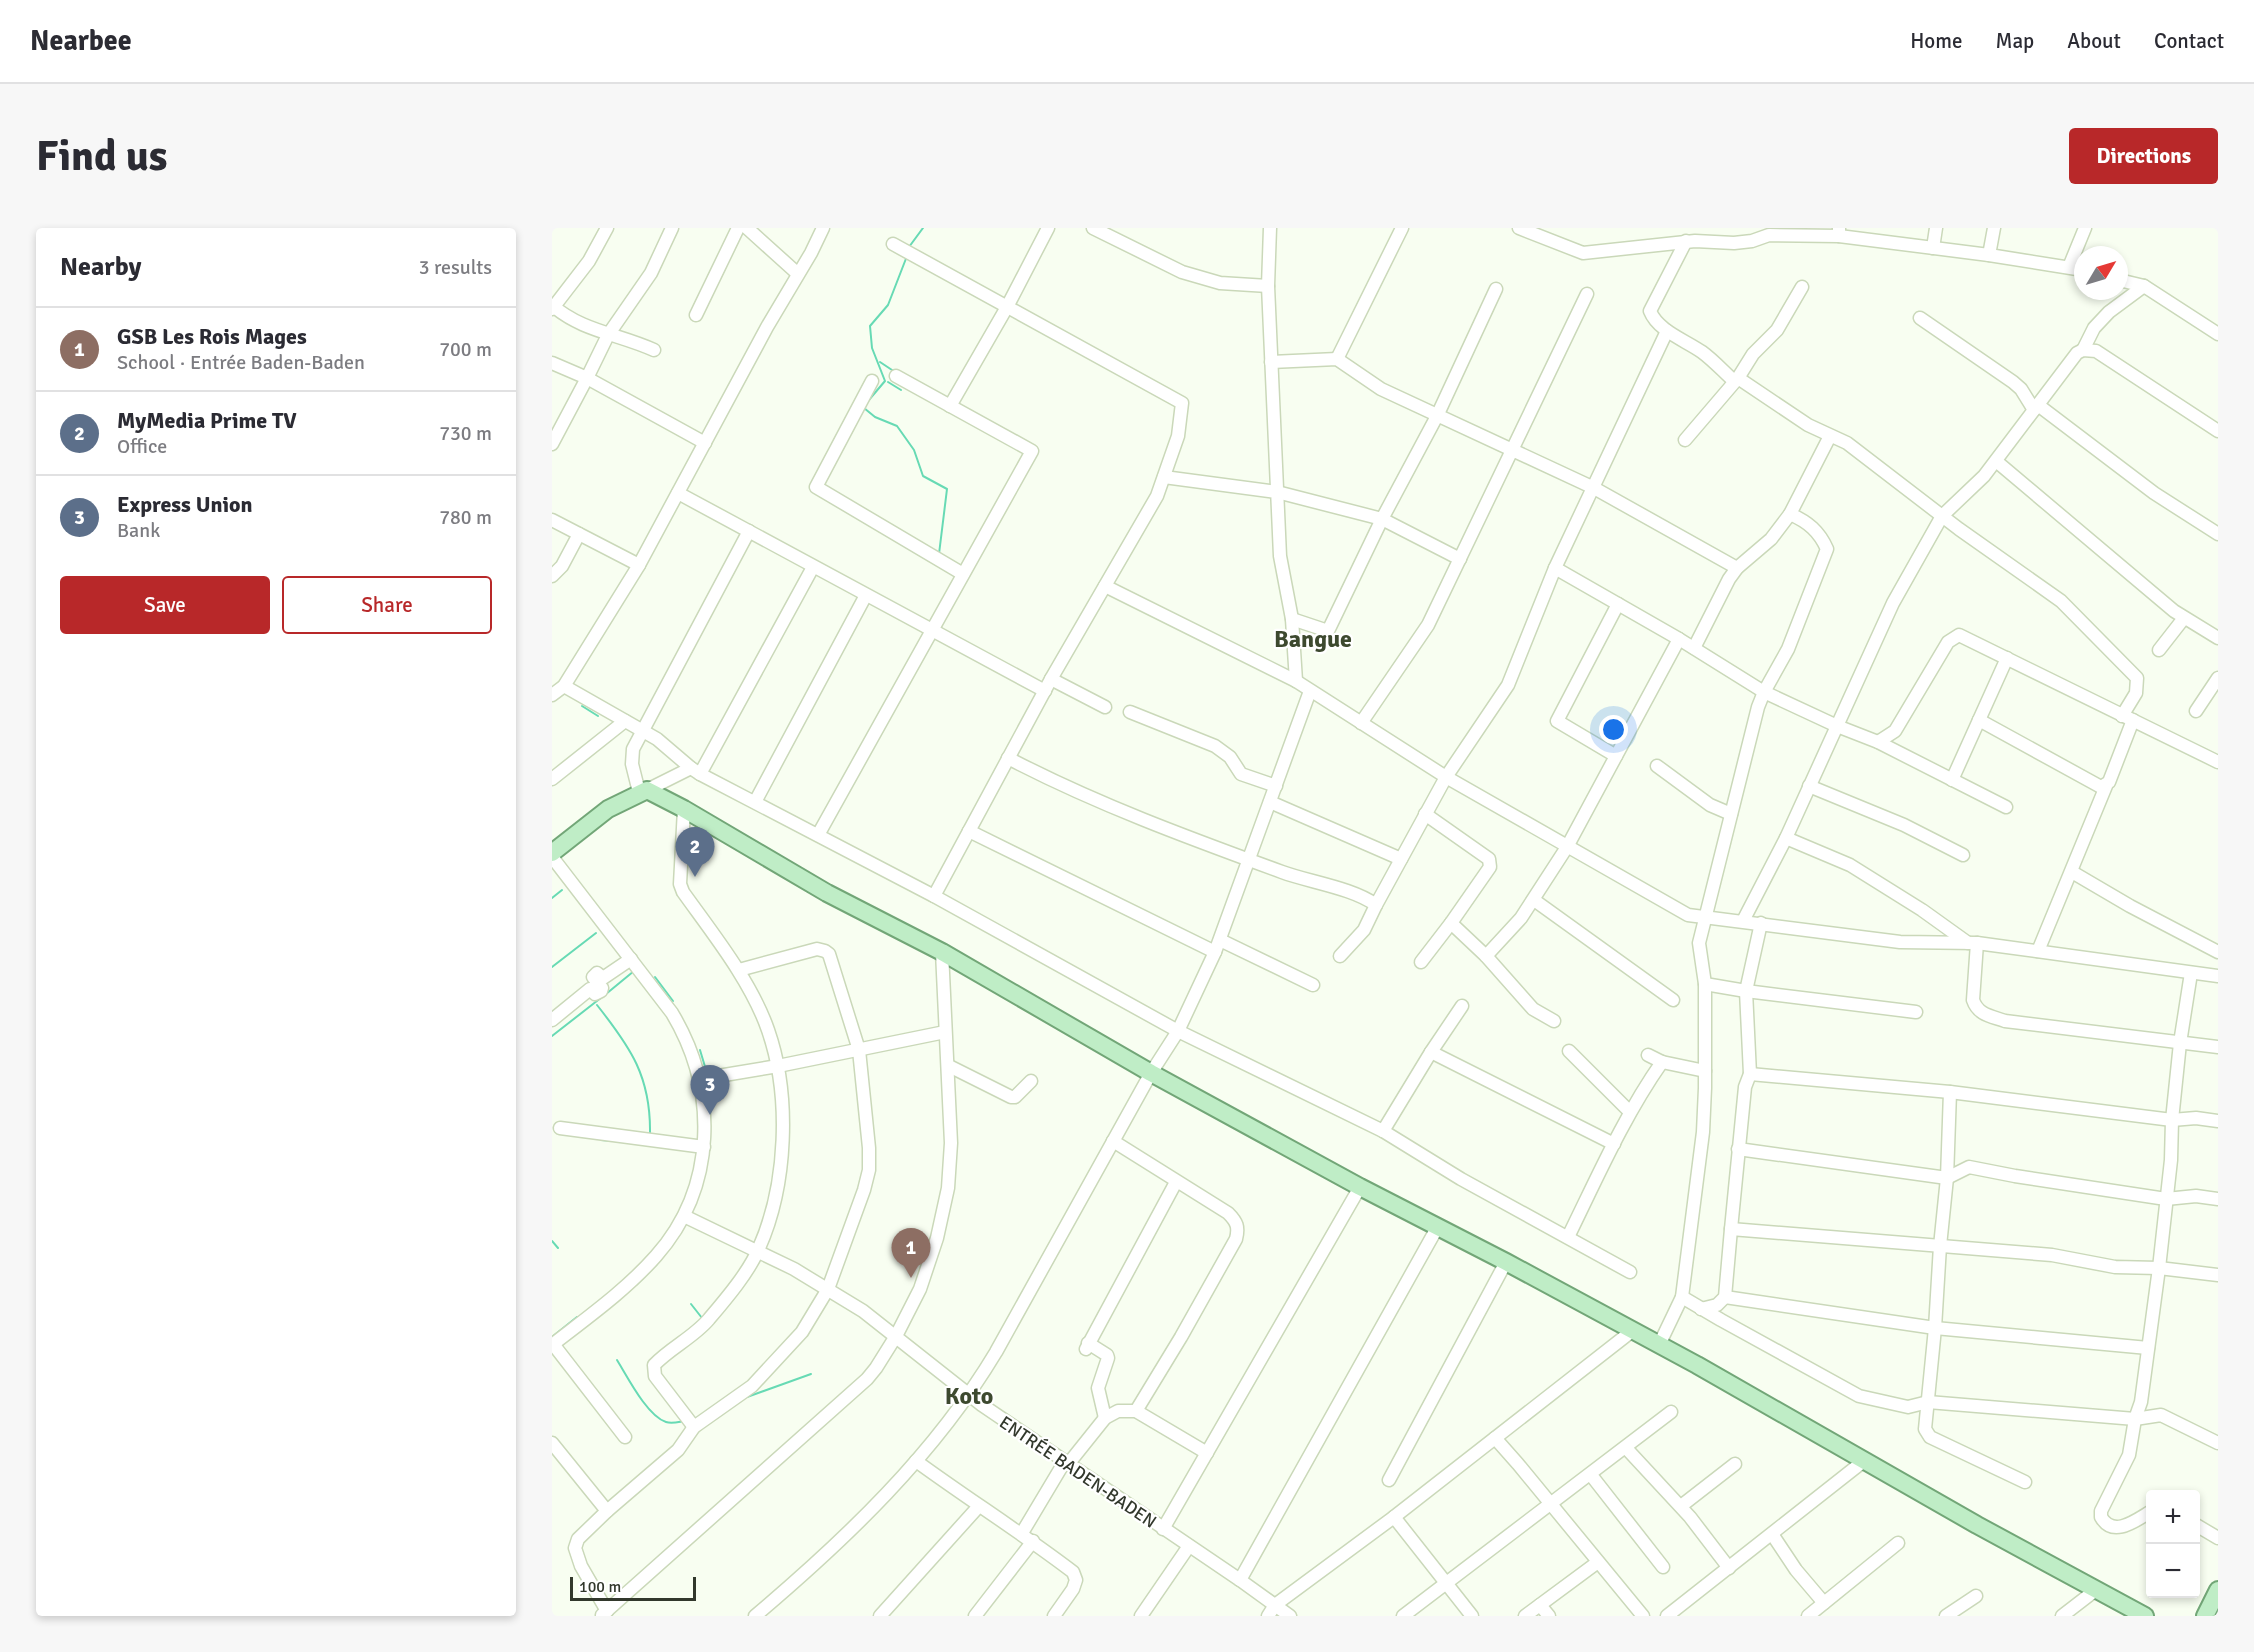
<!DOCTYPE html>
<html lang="en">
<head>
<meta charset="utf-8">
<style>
  :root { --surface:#fff; --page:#f7f7f7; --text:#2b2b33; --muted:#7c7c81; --line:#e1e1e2; --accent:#b82829 }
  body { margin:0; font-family:Signika,sans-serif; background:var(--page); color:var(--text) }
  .controls { position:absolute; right:18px; bottom:18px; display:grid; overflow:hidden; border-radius:6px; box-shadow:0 3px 9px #0003 }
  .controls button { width:54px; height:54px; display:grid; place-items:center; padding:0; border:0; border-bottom:2px solid var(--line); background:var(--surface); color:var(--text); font:30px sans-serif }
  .compass { position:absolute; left:1522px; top:18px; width:54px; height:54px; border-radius:50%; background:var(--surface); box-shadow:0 3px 9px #0003; rotate:52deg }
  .scale { position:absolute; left:18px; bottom:15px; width:126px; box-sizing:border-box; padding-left:6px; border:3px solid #32382c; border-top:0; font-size:16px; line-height:21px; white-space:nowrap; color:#32382c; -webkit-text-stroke:4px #fff; paint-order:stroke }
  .you { position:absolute; left:1062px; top:502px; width:21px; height:21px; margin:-15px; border:4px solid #fff; border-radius:50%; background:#1a73e8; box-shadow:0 0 0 9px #1a73e833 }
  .badge { display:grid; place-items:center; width:39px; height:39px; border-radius:50%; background:var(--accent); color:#fff; font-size:20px; font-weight:700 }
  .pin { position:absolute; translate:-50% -50px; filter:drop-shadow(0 2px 3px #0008) }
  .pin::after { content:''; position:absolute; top:32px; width:21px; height:18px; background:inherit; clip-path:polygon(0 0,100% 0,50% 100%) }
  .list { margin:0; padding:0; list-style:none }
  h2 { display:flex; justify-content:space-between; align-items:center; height:78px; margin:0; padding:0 24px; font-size:26px }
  h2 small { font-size:20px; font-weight:400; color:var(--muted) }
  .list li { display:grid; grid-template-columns:39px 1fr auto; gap:18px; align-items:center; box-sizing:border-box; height:84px; padding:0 24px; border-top:2px solid var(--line) }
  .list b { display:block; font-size:22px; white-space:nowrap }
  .list p { margin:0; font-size:20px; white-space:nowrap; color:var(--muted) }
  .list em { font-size:20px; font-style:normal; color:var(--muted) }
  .actions { display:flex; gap:12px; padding:18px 24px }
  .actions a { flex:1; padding:14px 0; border:2px solid var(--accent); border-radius:6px; text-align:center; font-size:21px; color:var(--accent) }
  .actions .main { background:var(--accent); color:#fff }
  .map { position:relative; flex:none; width:1666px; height:1388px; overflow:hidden; border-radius:6px }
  header { display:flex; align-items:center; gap:36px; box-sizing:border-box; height:84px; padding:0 30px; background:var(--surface); border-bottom:2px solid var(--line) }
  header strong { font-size:28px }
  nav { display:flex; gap:33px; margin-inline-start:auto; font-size:21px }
  .intro { display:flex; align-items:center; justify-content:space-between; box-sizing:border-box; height:144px; padding:0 36px }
  h1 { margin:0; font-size:42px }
  .button { padding:15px 27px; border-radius:6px; background:var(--accent); color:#fff; font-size:21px; font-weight:700 }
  main { display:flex; gap:36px; padding:0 36px }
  aside { flex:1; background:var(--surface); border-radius:6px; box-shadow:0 3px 9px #0003 }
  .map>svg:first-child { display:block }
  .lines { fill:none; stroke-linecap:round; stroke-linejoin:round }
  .stream { stroke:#67dab4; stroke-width:2 }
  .minor-casing { stroke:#cad8b9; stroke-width:15 }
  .major-casing { stroke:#72a677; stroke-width:20 }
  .minor { stroke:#fff; stroke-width:12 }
  .major { stroke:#bfedc6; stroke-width:16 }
  .labels { text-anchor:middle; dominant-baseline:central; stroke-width:4.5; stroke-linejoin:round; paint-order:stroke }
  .street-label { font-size:18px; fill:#32382c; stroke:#fff }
  .district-label { font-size:24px; font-weight:bold; fill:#3d492f; stroke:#fff }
</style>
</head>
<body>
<header>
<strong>Nearbee</strong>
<nav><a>Home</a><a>Map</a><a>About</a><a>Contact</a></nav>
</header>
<div class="intro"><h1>Find us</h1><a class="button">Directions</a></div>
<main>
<aside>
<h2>Nearby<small>3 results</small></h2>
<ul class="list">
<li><span class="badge" style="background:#8d6e63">1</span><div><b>GSB Les Rois Mages</b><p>School · Entrée Baden-Baden</p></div><em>700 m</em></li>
<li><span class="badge" style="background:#5c6f8a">2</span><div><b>MyMedia Prime TV</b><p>Office</p></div><em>730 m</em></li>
<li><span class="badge" style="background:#5c6f8a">3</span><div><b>Express Union</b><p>Bank</p></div><em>780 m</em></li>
</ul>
<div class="actions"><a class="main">Save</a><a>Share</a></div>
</aside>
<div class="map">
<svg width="1666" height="1388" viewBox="0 0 1666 1388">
  <rect width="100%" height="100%" fill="#f8fef1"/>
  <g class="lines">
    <g class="stream">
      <polyline points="357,19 371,0"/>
      <polyline points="328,134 343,144"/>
      <polyline points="336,154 349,162"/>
      <polyline points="316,173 333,153 320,120 318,98 336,77 355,28"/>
      <polyline points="312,180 323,189 345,198 362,222 371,248 395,261 387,326"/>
      <polyline points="30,478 46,488"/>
      <polyline points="235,632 243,637"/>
      <polyline points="0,670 10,662"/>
      <polyline points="0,739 44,705"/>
      <polyline points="103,749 121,773"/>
      <polyline points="54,766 82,743"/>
      <path d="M 45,777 C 79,820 99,849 98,906"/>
      <polyline points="0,808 50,769"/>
      <polyline points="148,822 154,842"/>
      <polyline points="49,912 64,913"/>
      <polyline points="0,1013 6,1020"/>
      <polyline points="84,1057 105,1036"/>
      <polyline points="139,1076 150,1090"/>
      <polyline points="137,1102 146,1094"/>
      <polyline points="0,1109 25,1089"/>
      <path d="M 65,1132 C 75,1148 95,1188 114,1194 C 120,1196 126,1194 132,1193"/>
      <polyline points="195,1169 259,1146"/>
    </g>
    <g class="minor-casing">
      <g id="minor">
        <polyline points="120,0 99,45 56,107 35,150 153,215"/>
        <polyline points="195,0 246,46"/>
        <polyline points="541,0 630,44 668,55 716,58"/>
        <polyline points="718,0 716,58 728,328 740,391 744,453"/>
        <polyline points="967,0 1031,25 1143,13 1182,15 1200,13 1217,7 1287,8 1287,0"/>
        <polyline points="1287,8 1437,27 1531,42"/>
        <path d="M 1134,13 L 1098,83 C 1106,103 1133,112 1150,124 C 1161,132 1171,143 1182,153"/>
        <polyline points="341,16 630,175 626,208 605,268 499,451 382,668"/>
        <polyline points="1381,20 1384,0"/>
        <polyline points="1437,27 1442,0"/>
        <polyline points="1517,39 1533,0"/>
        <polyline points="1567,52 1592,58"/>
        <path d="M 0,77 C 29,103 67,106 102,122"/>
        <polyline points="0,81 37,33 55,0"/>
        <polyline points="144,87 186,0"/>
        <polyline points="1368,90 1461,154 1469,161 1482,182"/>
        <polyline points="1531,122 1542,100 1557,84 1592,58 1666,106"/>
        <polyline points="785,131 850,0"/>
        <polyline points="719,134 785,131 829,161 1042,260 1185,340"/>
        <polyline points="0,135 35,150 0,216"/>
        <polyline points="1186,150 1256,197 1295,215 1407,301 1509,373 1585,450 1584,465 1570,488"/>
        <polyline points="320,153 264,259 411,346"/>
        <polyline points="1486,177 1602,265 1666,306"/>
        <polyline points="398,178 455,79 496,0"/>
        <polyline points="1133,212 1186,150 1201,126 1225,102 1250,59"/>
        <polyline points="1444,233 1622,383 1666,410"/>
        <polyline points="612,249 725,264 830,291 908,331"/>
        <polyline points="126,265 493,463"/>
        <polyline points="0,292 87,337"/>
        <path d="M 1003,340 L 1127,411 L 1212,464 L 1236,421 L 1275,321 C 1267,303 1256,294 1238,286"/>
        <polyline points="0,348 10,338 27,306"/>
        <polyline points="553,358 744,453 894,549 1136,687 1348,714 1425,715 1666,748"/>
        <polyline points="740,391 776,403 830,291 885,188 944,61"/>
        <polyline points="1142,420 1177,351 1185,340 1219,311 1238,286 1278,208"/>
        <polyline points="1607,422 1632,390"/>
        <polyline points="499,451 553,479"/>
        <polyline points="12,458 105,511 139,540 148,546 382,668 626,803 831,903 909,951 1078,1044"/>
        <polyline points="0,467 12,458 87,337 215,99 259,25 271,0"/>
        <polyline points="1644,483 1666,450"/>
        <polyline points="578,484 663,518 678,529 689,546 724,558"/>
        <polyline points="1427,492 1549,559 1557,554 1581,492"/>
        <polyline points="809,495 876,397 1035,66"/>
        <polyline points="1326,514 1343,503 1396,414 1407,407 1666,534"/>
        <polyline points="1064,528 1005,493 1066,376"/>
        <path d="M 456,530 C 544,576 637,610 730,644 C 757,654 801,660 824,677 L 894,549 L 956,457 L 1003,340 L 1115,103"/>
        <polyline points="1105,538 1158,577 1179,586"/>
        <polyline points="148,546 261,339"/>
        <polyline points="0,551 73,493"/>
        <polyline points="1400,552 1455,430"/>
        <polyline points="1257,558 1352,597 1411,627"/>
        <polyline points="95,562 139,540"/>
        <polyline points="87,564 80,536 81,521 197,303"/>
        <polyline points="203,574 314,367"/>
        <polyline points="718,574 849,631"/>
        <path d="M 132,581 L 128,656 L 131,664 C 161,706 199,753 216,802 C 239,868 235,957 207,1020 C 197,1044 174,1071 157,1091 C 142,1109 118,1120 102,1137 L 103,1148 L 142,1199"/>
        <polyline points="417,603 663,724"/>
        <polyline points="266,607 480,223 344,148"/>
        <polyline points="1234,610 1298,637 1370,682 1416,715"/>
        <path d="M 0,629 L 120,785 C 166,862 165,959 104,1028 C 74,1062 36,1089 0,1117"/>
        <polyline points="1520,644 1578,678 1666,724"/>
        <polyline points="982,672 1121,772"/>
        <polyline points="1191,693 1234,610 1341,375 1390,288 1432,248 1525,125 1531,122 1544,123 1666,203"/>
        <polyline points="899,695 934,728 981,781 1002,793"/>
        <polyline points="668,712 761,757"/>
        <path d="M 1425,715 L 1421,772 C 1426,787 1439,788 1453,793 L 1666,819"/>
        <polyline points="1486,723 1554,558"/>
        <polyline points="788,728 812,702 824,677"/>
        <polyline points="934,728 969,690 1015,619 1127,411"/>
        <polyline points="869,734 899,695 938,639 937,631 873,586"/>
        <polyline points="1364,784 1194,763 1153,756 1147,715 1206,479 1212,464 1285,498 1326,514 1454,579"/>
        <polyline points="0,792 38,761 43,766 49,763 50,760 41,749 45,745 51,750 79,731"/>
        <polyline points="1017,823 1078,884"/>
        <polyline points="879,824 1062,916"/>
        <polyline points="1096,827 1110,834 1153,843"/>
        <polyline points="397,838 459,869 463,869 479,853"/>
        <polyline points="1198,846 1398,864 1620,892 1644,890 1666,893"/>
        <polyline points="148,851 226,838 393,804"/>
        <polyline points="1398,864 1395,950 1388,1018 1383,1100 1373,1201 1378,1209 1473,1254"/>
        <polyline points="8,900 152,919"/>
        <polyline points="831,903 879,824 910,778"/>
        <path d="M 561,913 L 676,985 C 685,994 687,999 684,1011 L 629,1109 L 584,1183"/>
        <polyline points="1186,921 1395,950 1417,939 1463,948 1614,971 1644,968 1666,971"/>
        <polyline points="132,988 242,1041 311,1083 430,1177 688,1352 738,1388"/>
        <polyline points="1179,1001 1193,859 1198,846 1194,763 1209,695"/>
        <path d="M 1016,1009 C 1045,950 1072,888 1110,834"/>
        <polyline points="1130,1069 1169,1092 1307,1168 1356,1179 1376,1174 1583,1191 1609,1187 1666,1215"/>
        <polyline points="1173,1069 1383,1100 1596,1120"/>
        <polyline points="1149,1081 1165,1077 1173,1069 1179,1001 1500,1027 1563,1039 1607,1040 1666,1047"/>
        <polyline points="536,1115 555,1127 556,1130 546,1160 553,1190"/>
        <polyline points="1,1116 73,1209"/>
        <polyline points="1107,1117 1130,1069 1151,904 1153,860 1153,756"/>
        <polyline points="534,1121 624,954"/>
        <polyline points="943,1210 966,1236 1091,1388"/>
        <polyline points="0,1215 55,1283"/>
        <polyline points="1074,1220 1138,1289 1177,1340"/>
        <path d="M 364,1233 C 416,1271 470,1305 521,1344 L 524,1352 L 521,1361 L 502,1388"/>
        <polyline points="517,1235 553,1190 566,1183 584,1183 655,1225"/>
        <polyline points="1039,1247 1111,1339"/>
        <polyline points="837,1252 954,1034"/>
        <polyline points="1129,1278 1183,1236"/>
        <path d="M 1598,1284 C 1583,1293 1561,1310 1549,1289 L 1549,1283 L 1577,1227 L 1583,1191 L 1589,1174 L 1607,1040 L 1619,932 L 1620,892 L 1628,815 L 1639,745"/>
        <polyline points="842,1289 920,1388"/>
        <polyline points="1644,1297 1666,1310"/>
        <polyline points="611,1301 808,959"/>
        <polyline points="470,1305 513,1233"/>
        <polyline points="1220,1306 1244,1342 1272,1375"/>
        <polyline points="688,1352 885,1000"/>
        <polyline points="988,1377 997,1388"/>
        <polyline points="55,1383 29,1338 23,1320 26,1311 55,1283 126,1222 142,1199 200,1158 250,1104 276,1061 312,962 317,942 317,920 307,822 277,726 273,723 265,721 187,742"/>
        <polyline points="50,1387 315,1151 324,1140 344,1108 368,1061 385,1010 396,960 399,915 390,724"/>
        <path d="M 203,1388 C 294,1311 383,1226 444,1124 L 599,845 L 626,803 L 663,724 L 758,463"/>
        <polyline points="328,1388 427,1278"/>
        <polyline points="423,1388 481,1313"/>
        <polyline points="589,1388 637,1318"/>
        <polyline points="716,1388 723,1377 842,1289 1080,1103"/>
        <polyline points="851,1388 1119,1184"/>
        <polyline points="973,1388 1046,1334"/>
        <polyline points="1115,1388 1313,1232"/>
        <polyline points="1256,1388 1346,1315"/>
        <polyline points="1394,1388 1424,1368"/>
        <polyline points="1510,1388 1545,1361"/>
      </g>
    </g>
    <g class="major-casing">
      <g id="major">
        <polyline points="0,625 56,581 95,562 132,581 275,665 390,724 599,845 808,959 954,1034 1145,1137 1425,1297 1593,1388"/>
        <polyline points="1653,1388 1666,1362"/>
      </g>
    </g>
    <use href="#minor" class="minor"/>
    <use href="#major" class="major"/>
  </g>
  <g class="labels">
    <g class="street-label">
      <text transform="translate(526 1244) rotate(34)">ENTRÉE BADEN-BADEN</text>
    </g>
    <g class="district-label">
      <text x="761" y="411">Bangue</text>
      <text x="417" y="1168">Koto</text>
    </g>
  </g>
</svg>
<div class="controls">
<button>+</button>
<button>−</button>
</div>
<svg class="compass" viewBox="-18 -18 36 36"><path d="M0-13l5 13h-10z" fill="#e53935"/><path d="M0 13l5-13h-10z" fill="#7c7c81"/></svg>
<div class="scale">100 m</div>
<div class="you"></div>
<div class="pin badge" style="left:359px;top:1050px;background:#8d6e63">1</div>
<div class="pin badge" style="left:143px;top:649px;background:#5c6f8a">2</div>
<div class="pin badge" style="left:158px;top:887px;background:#5c6f8a">3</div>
</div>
</main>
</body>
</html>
